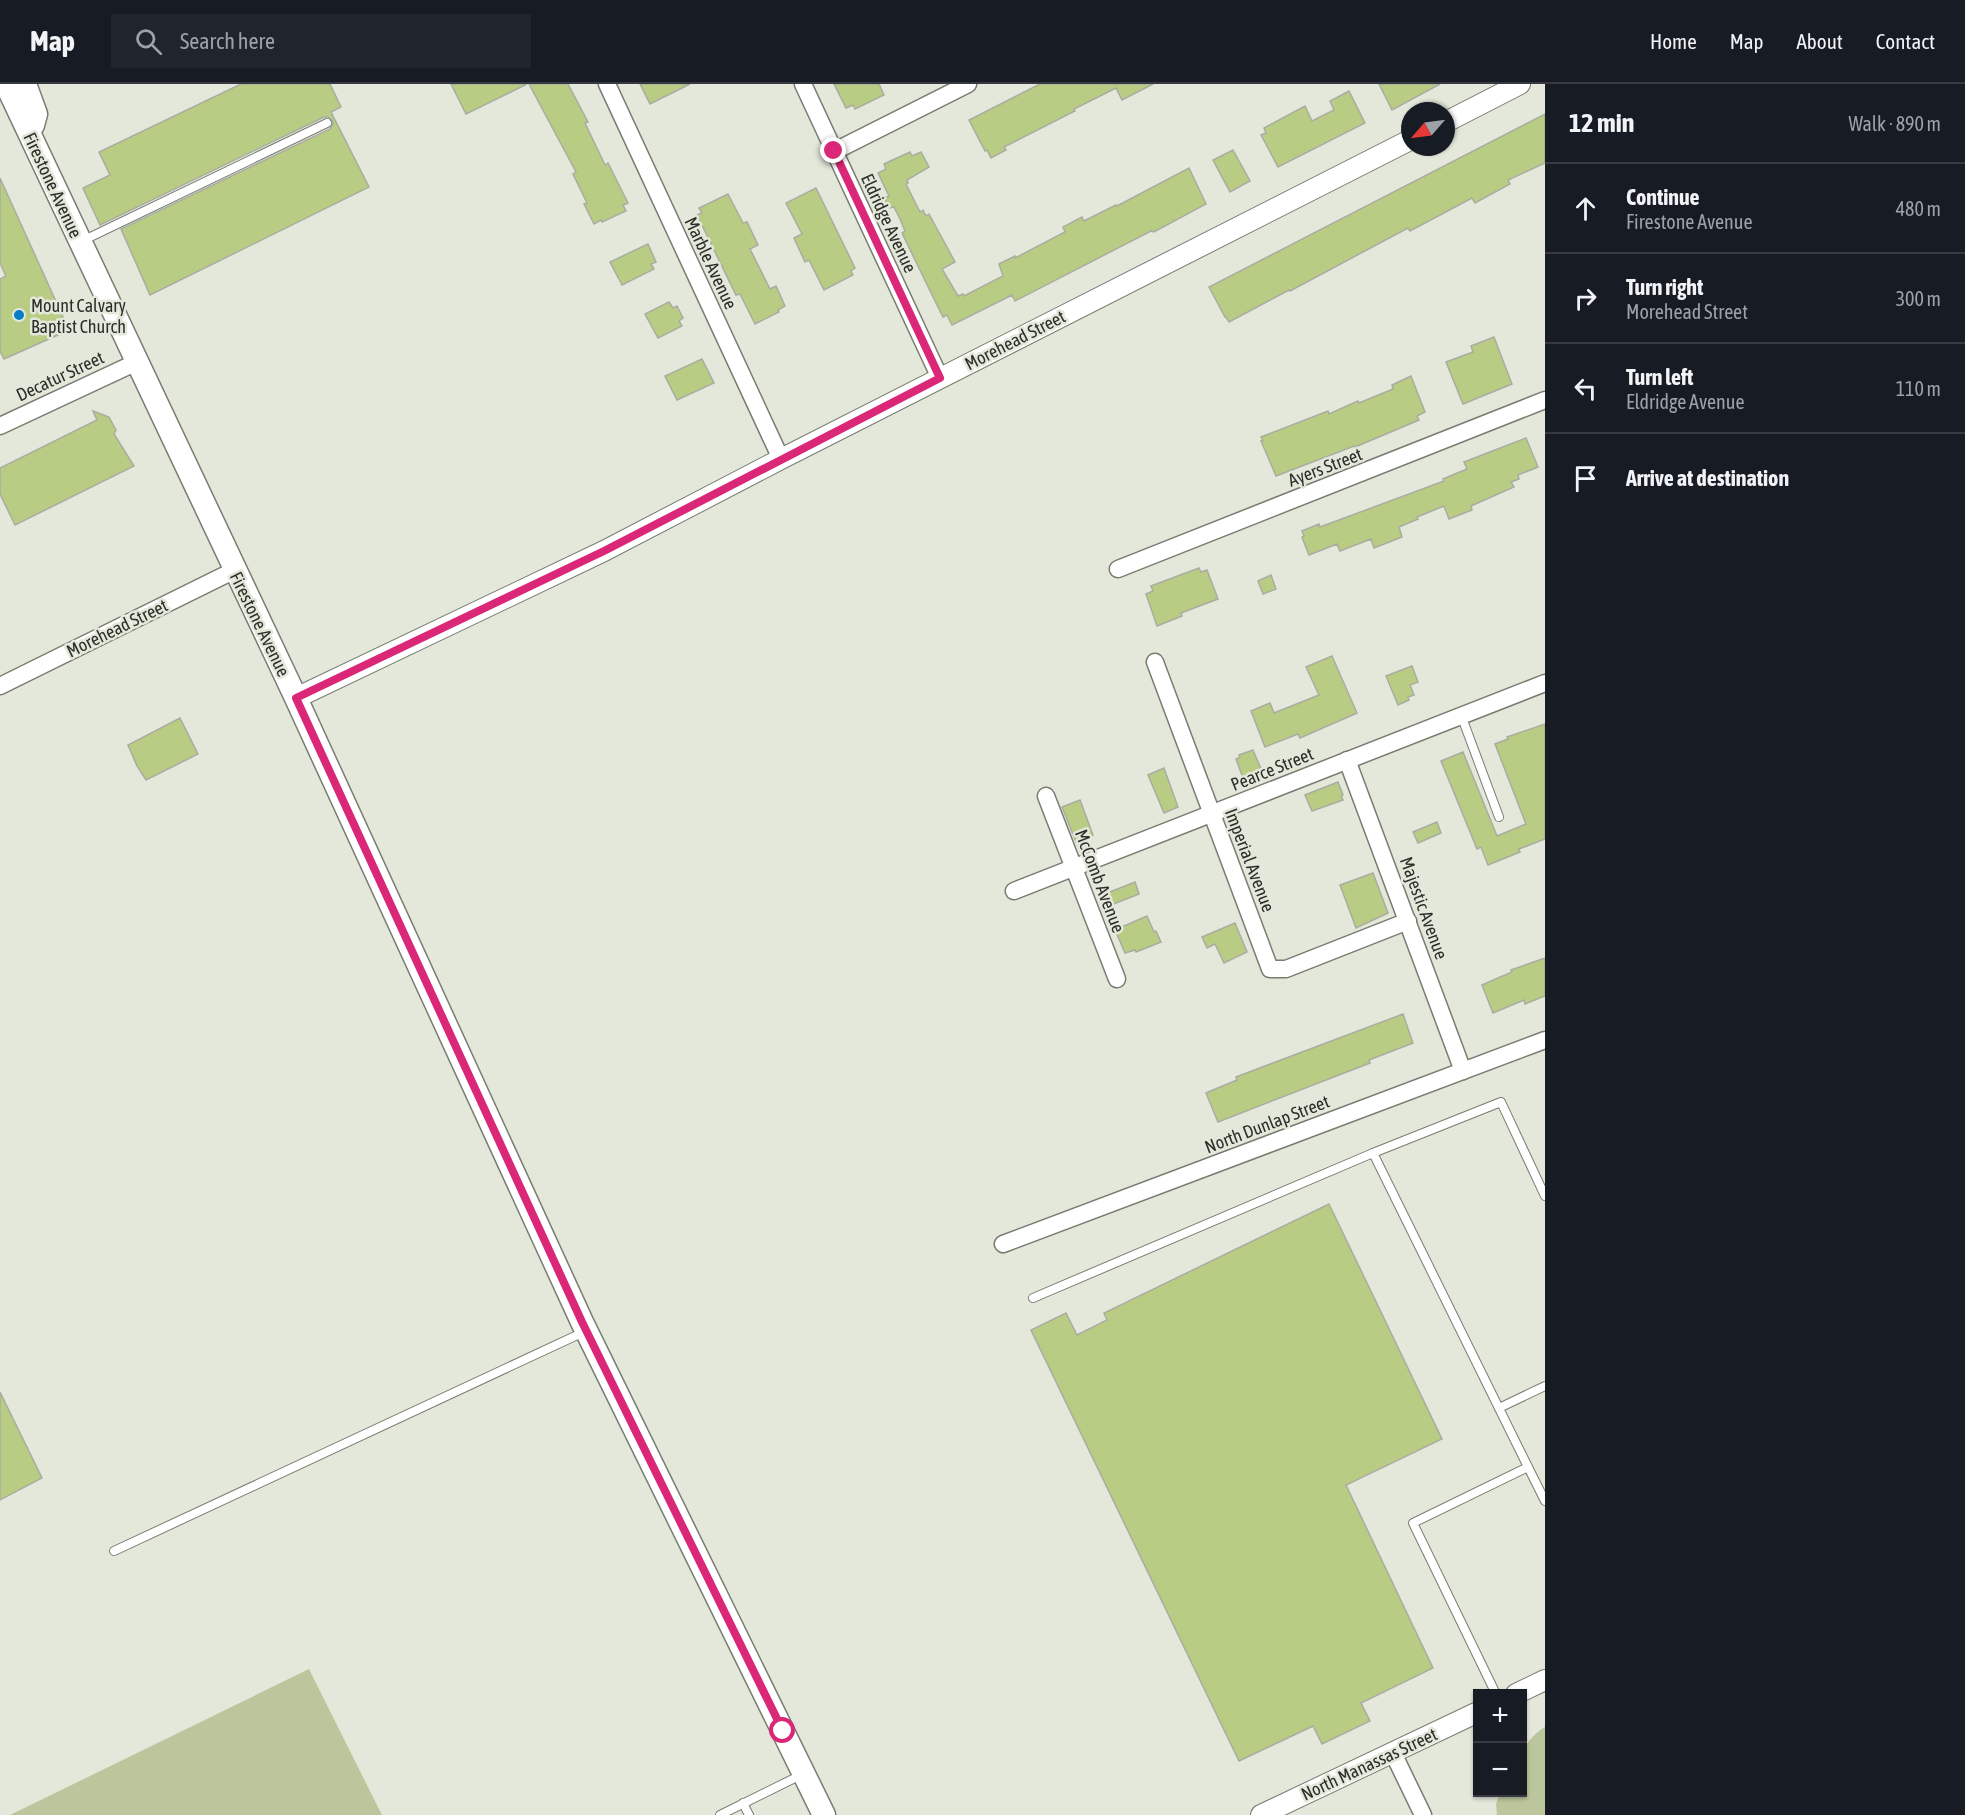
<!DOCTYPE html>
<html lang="en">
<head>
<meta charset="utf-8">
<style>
  :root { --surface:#171b24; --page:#20242c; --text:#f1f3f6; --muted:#9ea1a6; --line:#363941 }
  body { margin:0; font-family:"Asap Condensed",sans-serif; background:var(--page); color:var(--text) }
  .controls { position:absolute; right:18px; bottom:18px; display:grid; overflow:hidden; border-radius:0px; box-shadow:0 2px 4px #0004 }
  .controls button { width:54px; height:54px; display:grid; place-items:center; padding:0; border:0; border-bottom:2px solid var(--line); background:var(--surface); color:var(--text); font:30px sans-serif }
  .compass { position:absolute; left:1401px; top:18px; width:54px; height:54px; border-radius:50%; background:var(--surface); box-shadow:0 2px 4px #0004; rotate:242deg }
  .stop { position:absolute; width:18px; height:18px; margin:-14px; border:4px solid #db2777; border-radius:50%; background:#fff }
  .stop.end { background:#db2777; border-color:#fff; box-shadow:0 2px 6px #0008 }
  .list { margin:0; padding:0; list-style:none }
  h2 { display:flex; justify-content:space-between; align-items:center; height:78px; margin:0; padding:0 24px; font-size:26px }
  h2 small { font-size:20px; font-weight:400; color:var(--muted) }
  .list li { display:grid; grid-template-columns:39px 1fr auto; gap:18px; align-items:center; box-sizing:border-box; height:90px; padding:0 24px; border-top:2px solid var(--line) }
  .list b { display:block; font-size:22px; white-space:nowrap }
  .list p { margin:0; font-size:20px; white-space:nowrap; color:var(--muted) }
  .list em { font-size:20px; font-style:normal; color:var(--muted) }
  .icon { flex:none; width:33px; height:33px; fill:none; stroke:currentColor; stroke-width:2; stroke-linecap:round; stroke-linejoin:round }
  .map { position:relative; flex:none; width:1545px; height:1731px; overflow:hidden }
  header { display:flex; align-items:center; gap:36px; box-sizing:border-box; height:84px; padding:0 30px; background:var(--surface); border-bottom:2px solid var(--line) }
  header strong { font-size:28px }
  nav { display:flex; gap:33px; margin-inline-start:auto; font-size:21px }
  .search { width:420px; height:54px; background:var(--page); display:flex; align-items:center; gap:15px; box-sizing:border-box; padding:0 21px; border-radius:0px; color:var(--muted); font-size:22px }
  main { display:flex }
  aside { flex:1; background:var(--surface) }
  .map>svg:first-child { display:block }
  .green { fill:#bbc69c }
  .building { fill:#b9cc83; stroke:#a9ada1; stroke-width:1.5 }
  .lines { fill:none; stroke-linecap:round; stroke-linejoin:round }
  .service-casing { stroke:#787c71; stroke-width:10 }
  .minor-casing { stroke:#787c71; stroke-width:19 }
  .tertiary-casing { stroke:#787c71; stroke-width:22 }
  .secondary-casing { stroke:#787c71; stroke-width:25 }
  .service { stroke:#fff; stroke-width:8 }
  .minor { stroke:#fff; stroke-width:16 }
  .tertiary { stroke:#fff; stroke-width:20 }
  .secondary { stroke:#fff; stroke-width:22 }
  .route { stroke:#db2777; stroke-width:8 }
  .poi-dot { fill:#097ec7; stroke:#e4e8db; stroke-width:2 }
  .labels { text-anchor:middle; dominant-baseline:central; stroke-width:5; stroke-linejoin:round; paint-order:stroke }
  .street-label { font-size:18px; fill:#2c2e29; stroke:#e4e8db }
  .poi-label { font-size:18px; fill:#2c2e29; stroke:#e4e8db; text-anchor:start }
</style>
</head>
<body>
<header>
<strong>Map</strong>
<div class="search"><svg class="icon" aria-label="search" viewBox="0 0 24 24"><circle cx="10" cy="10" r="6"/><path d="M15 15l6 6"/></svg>Search here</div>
<nav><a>Home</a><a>Map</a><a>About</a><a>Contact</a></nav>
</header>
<main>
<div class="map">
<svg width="1545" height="1731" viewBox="0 0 1545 1731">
  <rect width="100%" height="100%" fill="#e4e8db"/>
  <g class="green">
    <polygon points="309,1585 382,1731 10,1731"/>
    <path d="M 1545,1643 L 1545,1731 L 1497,1731 L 1496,1720 L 1500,1709 L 1522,1708 C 1522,1680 1517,1660 1545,1643 Z"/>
  </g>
  <g class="building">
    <polygon points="241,0 330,0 341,23 331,28 369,103 150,211 121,145 330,45 333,40 332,36 328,33 324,33 100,141 83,104 110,91 99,68"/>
    <polygon points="451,0 527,0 466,30"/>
    <polygon points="529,0 568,0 588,38 585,39 605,81 608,79 628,119 623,121 626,127 602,138 601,136 594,140 584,120 587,119 573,90 576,88"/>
    <polygon points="640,0 690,0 650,20"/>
    <polygon points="834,0 879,0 884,11 855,25 853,21 846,24"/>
    <polygon points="1040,0 1153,0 1122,16 1116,4 1074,25 1075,27 1004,63 1006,66 991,74 987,66 985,67 969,36"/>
    <polygon points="1379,0 1440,0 1392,26"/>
    <polygon points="1349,7 1365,39 1278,83 1261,51 1266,49 1264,44 1305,22 1312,37 1334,26 1330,17"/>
    <polygon points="1545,30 1545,79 1508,96 1510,100 1475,119 1472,114 1410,147 1408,144 1290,207 1289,206 1229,238 1226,233 1225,233 1209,203"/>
    <polygon points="1233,66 1250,97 1230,108 1213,76"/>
    <polygon points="910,68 912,72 921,68 929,83 907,96 908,99 906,100 920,128 923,126 926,132 929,130 955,178 942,185 958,212 963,210 964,212 1003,192 999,180 1015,172 1015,174 1065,148 1063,143 1082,133 1084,137 1116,121 1117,122 1189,84 1206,120 1154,148 1151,147 1015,217 1012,211 952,241 947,231 943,233 934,215 902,149 905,147 900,135 894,123 890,124 884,114 889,112 878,89 886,85 884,80"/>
    <polygon points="0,94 69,246 4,275 0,267 0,195 6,192 0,179"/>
    <polygon points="816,104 855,184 851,187 853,191 824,206 809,176 805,178 794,154 802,150 786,119"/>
    <polygon points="728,110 743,139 747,138 758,161 750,165 770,205 776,202 785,222 778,226 779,228 755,240 740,210 736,211 697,131 702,129 699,124"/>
    <polygon points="648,160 656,178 651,180 654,185 622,201 610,178"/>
    <polygon points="669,218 673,224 677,222 683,234 679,237 682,242 658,254 645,230"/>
    <polygon points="1494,253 1512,300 1463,320 1446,278 1473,268 1471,262"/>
    <polygon points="702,275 714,299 677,316 665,292"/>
    <polygon points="1411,292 1425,328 1417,332 1419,336 1355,363 1354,362 1276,392 1261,357 1263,357 1261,353 1328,327 1329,330 1358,317 1359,319 1393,305 1392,301"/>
    <polygon points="93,327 109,333 116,346 114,350 134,382 15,441 0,410 0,384 97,336"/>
    <polygon points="1526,354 1538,383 1518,391 1519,395 1511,398 1514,403 1471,422 1472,426 1449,435 1444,422 1417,433 1418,435 1399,443 1402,453 1374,464 1371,455 1340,467 1337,460 1309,471 1302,453 1304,452 1302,447 1319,440 1320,443 1444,397 1443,395 1467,385 1464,378"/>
    <polygon points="1199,484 1201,488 1207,486 1218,515 1181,529 1182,532 1157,542 1146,510 1153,507 1151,502"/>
    <polygon points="1271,491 1276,505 1263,510 1258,497"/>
    <polygon points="1332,572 1357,629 1300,654 1298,650 1265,663 1251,627 1270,619 1274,629 1319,611 1306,583"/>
    <polygon points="1412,582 1418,598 1410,601 1414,611 1408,613 1409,616 1398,621 1386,592"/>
    <polygon points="180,634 198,670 146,696 137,682 128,661"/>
    <polygon points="1545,640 1545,755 1519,765 1520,768 1488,781 1481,763 1477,765 1441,677 1463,668 1497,752 1526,740 1495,660 1508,655 1507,653"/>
    <polygon points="1253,666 1262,687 1243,694 1236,675 1240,673 1239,671"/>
    <polygon points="1164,684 1178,723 1164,729 1148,691"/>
    <polygon points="1338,698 1343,711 1341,712 1343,716 1312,727 1305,711"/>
    <polygon points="1080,716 1093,751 1076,758 1062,723"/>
    <polygon points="1437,738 1441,749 1418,759 1413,748"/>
    <polygon points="1373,789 1388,829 1356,844 1340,801"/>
    <polygon points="1135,798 1139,810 1111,821 1105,810"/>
    <polygon points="1147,832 1154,848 1156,847 1161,858 1136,868 1135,866 1125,869 1115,846"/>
    <polygon points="1235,839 1247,868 1224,879 1215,860 1207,864 1202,853"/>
    <polygon points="1545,874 1545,912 1525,920 1524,916 1493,929 1482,901 1512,888 1511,886"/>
    <polygon points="1403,930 1413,959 1369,976 1370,979 1218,1038 1206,1009 1237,996 1236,993"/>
    <polygon points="1329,1120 1442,1355 1346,1401 1433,1584 1361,1619 1370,1637 1322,1660 1313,1642 1239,1677 1031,1246 1066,1229 1077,1251 1107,1236 1104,1229"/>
    <polygon points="0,1308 42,1394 0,1416"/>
  </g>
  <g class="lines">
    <g class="service-casing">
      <g id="service">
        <polyline points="80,158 327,39"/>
        <polyline points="1461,631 1499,733"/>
        <polyline points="1373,1069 1501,1018 1545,1112"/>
        <polyline points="1033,1214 1373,1069 1528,1383 1413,1439 1496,1610"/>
        <polyline points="1499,1324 1545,1302"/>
        <polyline points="1528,1383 1545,1417"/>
        <polyline points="114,1467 586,1247"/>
        <polyline points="743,1719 749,1731"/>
        <polyline points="720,1731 803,1690"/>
      </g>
    </g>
    <g class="minor-casing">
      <g id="minor">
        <polyline points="607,0 781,375"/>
        <polyline points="803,0 940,294"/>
        <polyline points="835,67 968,0"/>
        <polyline points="0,342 137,278"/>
        <polyline points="1118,485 1545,316"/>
        <polyline points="1155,578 1270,885 1286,885 1408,837"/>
        <polyline points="0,602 235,486"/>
        <polyline points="1347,676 1463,987"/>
        <polyline points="1046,712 1117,895"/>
        <polyline points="1014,807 1545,599"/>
        <polyline points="1003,1160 1545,956"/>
        <polyline points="1393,1669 1423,1731"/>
      </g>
    </g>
    <g class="tertiary-casing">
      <g id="tertiary">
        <polyline points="1446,38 1520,0"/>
        <polyline points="296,614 604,467 781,375 1410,56"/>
        <polyline points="1516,1610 1545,1596"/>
        <polyline points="1261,1731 1478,1628"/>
      </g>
    </g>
    <g class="secondary-casing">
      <g id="secondary">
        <polyline points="6,0 296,614 582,1238 824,1731"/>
        <polyline points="25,0 36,30 33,41"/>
      </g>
    </g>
    <use href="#service" class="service"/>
    <use href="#minor" class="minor"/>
    <use href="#tertiary" class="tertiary"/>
    <use href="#secondary" class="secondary"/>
  </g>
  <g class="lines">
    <polyline class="route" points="783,1647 582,1238 296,614 604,467 940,294 834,67"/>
  </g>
  <circle class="poi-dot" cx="19" cy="231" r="6"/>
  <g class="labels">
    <g class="street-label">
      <text transform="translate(53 101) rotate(65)">Firestone Avenue</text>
      <text transform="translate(889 139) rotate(65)">Eldridge Avenue</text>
      <text transform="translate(711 179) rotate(65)">Marble Avenue</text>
      <text transform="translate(1015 256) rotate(-27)">Morehead Street</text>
      <text transform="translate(60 292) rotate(-25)">Decatur Street</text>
      <text transform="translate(1325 383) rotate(-21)">Ayers Street</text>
      <text transform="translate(260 540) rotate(64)">Firestone Avenue</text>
      <text transform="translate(117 544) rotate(-26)">Morehead Street</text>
      <text transform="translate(1272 685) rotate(-22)">Pearce Street</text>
      <text transform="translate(1250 776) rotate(69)">Imperial Avenue</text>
      <text transform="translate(1100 797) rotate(69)">McComb Avenue</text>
      <text transform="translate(1424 824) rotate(70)">Majestic Avenue</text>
      <text transform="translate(1267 1040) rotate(-21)">North Dunlap Street</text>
      <text transform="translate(1369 1680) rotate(-25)">North Manassas Street</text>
    </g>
    <g class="poi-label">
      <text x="31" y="221">Mount Calvary<tspan x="31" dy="21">Baptist Church</tspan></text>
    </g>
  </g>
</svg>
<div class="controls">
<button>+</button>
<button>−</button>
</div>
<svg class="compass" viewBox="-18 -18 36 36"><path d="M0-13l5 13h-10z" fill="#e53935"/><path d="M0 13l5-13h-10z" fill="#9ea1a6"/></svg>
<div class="stop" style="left:783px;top:1647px"></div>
<div class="stop end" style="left:834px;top:67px"></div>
</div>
<aside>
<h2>12 min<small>Walk · 890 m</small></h2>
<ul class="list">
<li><svg class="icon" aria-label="ahead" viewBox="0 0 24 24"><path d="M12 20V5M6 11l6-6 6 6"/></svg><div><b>Continue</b><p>Firestone Avenue</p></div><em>480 m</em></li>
<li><svg class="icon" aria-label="right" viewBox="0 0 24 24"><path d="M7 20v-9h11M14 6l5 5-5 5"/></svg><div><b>Turn right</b><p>Morehead Street</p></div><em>300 m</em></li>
<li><svg class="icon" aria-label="left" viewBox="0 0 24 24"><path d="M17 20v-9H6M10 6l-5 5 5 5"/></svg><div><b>Turn left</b><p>Eldridge Avenue</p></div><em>110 m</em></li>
<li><svg class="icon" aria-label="arrive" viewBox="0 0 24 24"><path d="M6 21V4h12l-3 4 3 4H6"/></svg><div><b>Arrive at destination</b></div></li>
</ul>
</aside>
</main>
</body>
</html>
